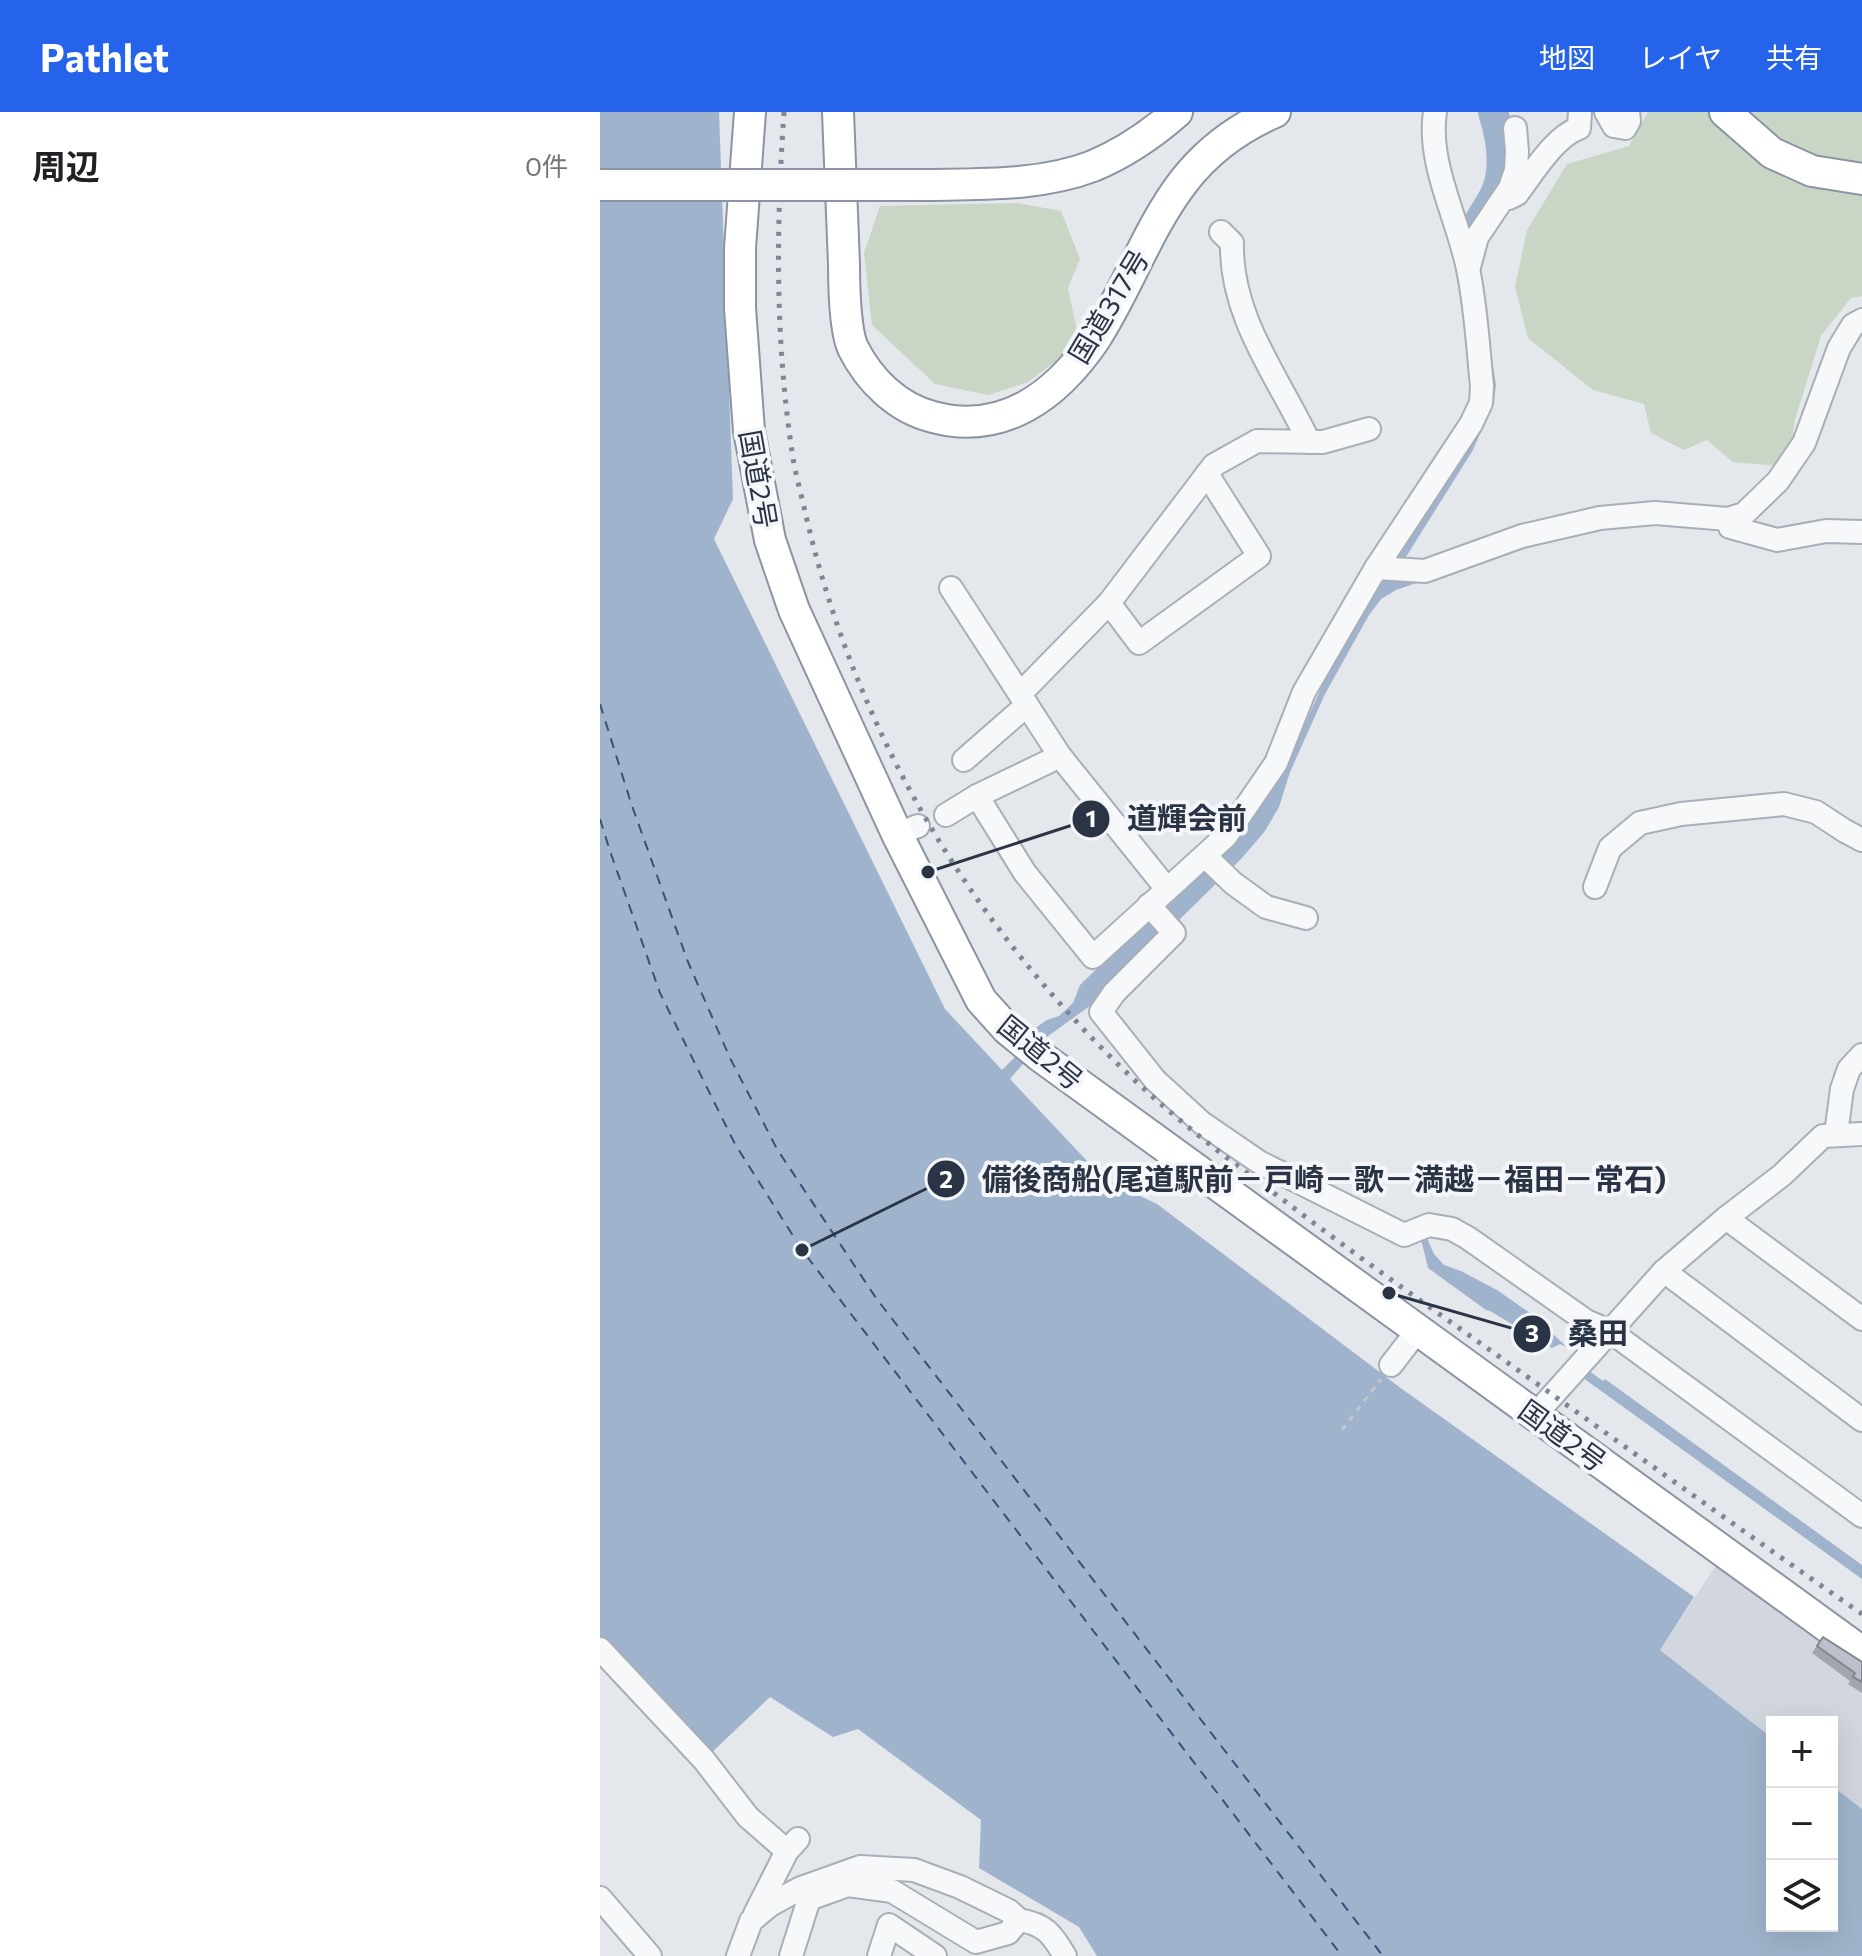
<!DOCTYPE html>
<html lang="ja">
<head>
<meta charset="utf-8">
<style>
  :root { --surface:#fff; --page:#f6f6f6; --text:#202124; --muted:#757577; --line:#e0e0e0; --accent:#2563eb }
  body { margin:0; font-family:Commissioner,"Noto Sans JP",sans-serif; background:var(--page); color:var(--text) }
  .controls { position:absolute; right:24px; bottom:24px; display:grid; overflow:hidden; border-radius:0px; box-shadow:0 8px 32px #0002 }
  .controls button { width:72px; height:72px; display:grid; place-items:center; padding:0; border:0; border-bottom:2px solid var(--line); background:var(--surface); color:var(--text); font:40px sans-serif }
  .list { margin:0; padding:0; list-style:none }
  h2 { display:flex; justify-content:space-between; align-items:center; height:104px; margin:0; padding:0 32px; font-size:34px }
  h2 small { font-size:26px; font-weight:400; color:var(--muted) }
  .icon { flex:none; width:44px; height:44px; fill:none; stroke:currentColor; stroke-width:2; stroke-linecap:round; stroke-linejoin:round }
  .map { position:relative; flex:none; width:1262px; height:1844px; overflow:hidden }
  header { display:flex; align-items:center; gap:48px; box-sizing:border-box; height:112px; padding:0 40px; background:var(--accent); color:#fff }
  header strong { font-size:38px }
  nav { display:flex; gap:44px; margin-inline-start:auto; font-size:28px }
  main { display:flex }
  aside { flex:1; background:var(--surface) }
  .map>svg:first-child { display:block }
  .built { fill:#d2d6de }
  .green { fill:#c9d6c5 }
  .water { fill:#9fb4cc }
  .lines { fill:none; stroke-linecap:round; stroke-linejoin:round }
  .river { stroke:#9fb4cc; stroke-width:30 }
  .ferry { stroke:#34527a; stroke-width:2; stroke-dasharray:10 8; stroke-linecap:butt }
  .minor-casing { stroke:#a9aeb7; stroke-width:26 }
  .highway-casing { stroke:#8b94a3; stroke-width:34 }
  .path { stroke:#c2c5cb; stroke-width:3; stroke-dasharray:6 6; stroke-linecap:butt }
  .minor { stroke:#f7f8fa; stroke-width:22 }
  .highway { stroke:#fff; stroke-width:30 }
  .rail { stroke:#7d8696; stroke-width:5; stroke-dasharray:4 8; stroke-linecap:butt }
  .highway-bridge-casing { stroke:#8b94a3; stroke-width:34; stroke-linecap:butt }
  .highway-bridge { stroke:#fff; stroke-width:30 }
  .wall { fill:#a1a5ae }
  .building { fill:#bbc0ca; stroke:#83868d; stroke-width:2 }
  .labels { text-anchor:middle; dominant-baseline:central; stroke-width:8; stroke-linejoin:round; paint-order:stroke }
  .street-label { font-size:28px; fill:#2b3445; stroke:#f4f6f9 }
  .leader { fill:none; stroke:#2b3445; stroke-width:3 }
  .callout-dot { fill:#2b3445; stroke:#f4f6f9; stroke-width:3 }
  .mark-label { font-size:24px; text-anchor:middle; font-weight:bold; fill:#fff }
  .callout-label { font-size:30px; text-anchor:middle; font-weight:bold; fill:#2b3445; stroke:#f4f6f9; stroke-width:8; stroke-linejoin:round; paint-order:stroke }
</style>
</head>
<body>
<header>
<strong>Pathlet</strong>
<nav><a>地図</a><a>レイヤ</a><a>共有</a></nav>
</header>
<main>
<aside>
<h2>周辺<small>0件</small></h2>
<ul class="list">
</ul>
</aside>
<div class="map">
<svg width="1262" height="1844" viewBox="0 0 1262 1844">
  <rect width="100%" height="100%" fill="#e4e7ec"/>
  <polygon class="built" points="1117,1452 1262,1554 1262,1697 1232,1674 1232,1610 1172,1610 1172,1626 1060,1538"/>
  <g class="green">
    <polygon points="1048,0 1262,0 1262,184 1251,186 1221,224 1195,308 1188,355 1133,350 1107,328 1084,338 1051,321 1044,292 993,278 928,226 915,175 927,118 967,52 1029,34"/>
    <polygon points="417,91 461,99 480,147 468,176 477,219 467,241 428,270 388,283 335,272 272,213 264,141 280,94"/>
  </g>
  <g class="water">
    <polygon points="0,0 119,0 133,387 114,427 345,897 402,958 416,944 431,919 447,908 459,904 473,891 480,873 548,807 555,806 599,760 688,649 734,548 761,499 784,468 851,362 888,223 896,273 894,289 873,338 804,448 822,469 796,478 781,487 769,503 725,582 690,660 679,695 665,719 642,746 498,888 444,927 410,967 504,1067 557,1092 802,1277 1094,1485 1060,1538 1172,1626 1172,1814 1232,1814 1232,1674 1262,1697 1262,1844 497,1844 479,1815 379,1756 381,1708 258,1617 233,1625 170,1585 108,1644 0,1528"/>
    <polygon points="827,1126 834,1142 844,1153 861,1159 897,1178 930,1201 968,1236 960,1232 952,1236 890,1199 886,1198 828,1156 821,1127"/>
    <polygon points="985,1256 1003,1269 1005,1267 1262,1453 1262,1467 979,1263"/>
  </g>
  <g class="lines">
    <path class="river" d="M 878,111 C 884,100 893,89 897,77 C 906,52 901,25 893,0"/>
    <g class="ferry">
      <polyline points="0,592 31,691 88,850 130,946 177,1037 276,1186 783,1844"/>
      <polyline points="0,707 10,739 60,881 135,1032 202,1138 742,1844"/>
    </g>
    <g class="minor-casing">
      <g id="minor">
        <polyline points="1006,0 1014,14 1025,16 1029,9 1028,0"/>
        <path d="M 909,86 L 917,82 C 933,61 954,25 979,16 L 980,0"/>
        <path d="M 621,120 L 632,131 C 630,205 679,266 709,330"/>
        <polyline points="869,155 877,125 910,76 916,58 917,39 915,16"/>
        <polyline points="1128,407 1130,415 1177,428 1226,419 1262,420"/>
        <polyline points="776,456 825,459 922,424 1000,406 1055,401 1128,407 1144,402 1178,369 1204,331 1239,236 1253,213 1262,208"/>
        <polyline points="351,476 460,644 567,777"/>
        <polyline points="509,491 539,531 659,444 607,362"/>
        <polyline points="420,582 509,491 614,353 657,329 723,330 769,317"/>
        <polyline points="364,648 427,593"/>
        <path d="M 377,684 L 425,761 L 493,845 L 626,724 L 676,651 L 704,580 L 776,456 L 871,312 L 881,291 L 882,274 C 878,235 876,195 868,157 C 858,106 827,52 835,0"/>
        <polyline points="346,703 377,684 460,644"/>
        <polyline points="297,722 318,714"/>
        <polyline points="605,744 633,771 666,795 706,806"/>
        <polyline points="995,775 1010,736 1040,711 1081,702 1184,692 1216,700 1245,719 1262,728"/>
        <polyline points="549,793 574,821 514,881 501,900 555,968 602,1011 659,1050 804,1123 829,1113 852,1117 868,1126 986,1209 1011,1220 1262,1404"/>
        <polyline points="1236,1022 1242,977 1249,957 1262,943"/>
        <polyline points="1126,1106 1262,1207"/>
        <polyline points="1064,1159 1262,1308"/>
        <polyline points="791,1253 818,1218"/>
        <polyline points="935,1303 1064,1159 1126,1106 1182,1063 1223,1024 1262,1022"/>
        <polyline points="0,1537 104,1648 148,1705 187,1739"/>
        <polyline points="0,1786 50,1844"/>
        <polyline points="155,1802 187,1739 198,1727"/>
        <path d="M 419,1808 C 445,1812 452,1822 465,1844"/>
        <polyline points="138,1844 151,1809 170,1793 201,1776 260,1755 314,1758 360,1775 409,1799 419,1808 408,1821 376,1830 292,1779 248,1773 209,1787 191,1844"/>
        <polyline points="279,1844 289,1813 335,1844"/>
      </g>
    </g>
    <g class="highway-casing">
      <g id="highway">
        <polyline points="150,0 140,136 140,196 149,319 170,428 194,498 297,722 381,888 407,917 440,944 1262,1540"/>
        <path d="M 238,0 C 240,51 242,101 244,152 C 244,172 245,219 253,236 C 269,268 297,296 333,305 C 403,324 457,283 495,227 C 528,176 547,117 584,69 C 609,37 638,16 675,0"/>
        <polyline points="1125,0 1172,41 1212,59 1262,67"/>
        <path d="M 326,73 C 382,72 441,74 493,54 C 524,41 552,22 577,0"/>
      </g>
    </g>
    <polyline class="path" points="742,1318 781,1267"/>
    <use href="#minor" class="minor"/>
    <use href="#highway" class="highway"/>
    <path class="rail" d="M 184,0 C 176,115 175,231 193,346 C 196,365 202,385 206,404 C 258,627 375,821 543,976 C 587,1016 634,1052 682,1087 C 742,1133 804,1177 866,1221 C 998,1315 1129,1410 1262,1502"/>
    <g class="highway-bridge-casing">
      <polyline id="highway-bridge" points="0,73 326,73"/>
    </g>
    <use href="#highway-bridge" class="highway-bridge"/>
  </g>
  <polygon class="wall" points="1223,1525 1262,1550 1262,1581 1248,1572 1250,1569 1212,1541"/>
  <polygon class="building" points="1223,1525 1262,1550 1262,1570 1253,1565 1255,1561 1217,1534"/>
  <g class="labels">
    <g class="street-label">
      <text transform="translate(508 194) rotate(-59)">国道317号</text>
      <text transform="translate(159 367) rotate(80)">国道2号</text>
      <text transform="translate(441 940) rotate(39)">国道2号</text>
      <text transform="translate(963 1323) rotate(36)">国道2号</text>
    </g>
  </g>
  <path class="leader" d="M328 760L491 707M202 1138L346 1067M789 1181L932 1222"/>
  <g class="callout-dot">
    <circle cx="328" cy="760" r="8"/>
    <circle cx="202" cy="1138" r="8"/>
    <circle cx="789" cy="1181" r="8"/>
    <circle cx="491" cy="707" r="20"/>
    <circle cx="346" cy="1067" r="20"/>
    <circle cx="932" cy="1222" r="20"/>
  </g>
  <g class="mark-label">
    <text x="491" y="715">1</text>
    <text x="346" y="1076">2</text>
    <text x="932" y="1230">3</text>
  </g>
  <g class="callout-label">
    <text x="587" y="717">道輝会前</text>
    <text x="724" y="1078">備後商船(尾道駅前－戸崎－歌－満越－福田－常石)</text>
    <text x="998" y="1232">桑田</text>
  </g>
</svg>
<div class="controls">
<button>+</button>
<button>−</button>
<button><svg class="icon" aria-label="layers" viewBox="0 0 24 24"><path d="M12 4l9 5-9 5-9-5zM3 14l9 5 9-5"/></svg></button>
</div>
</div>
</main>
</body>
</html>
